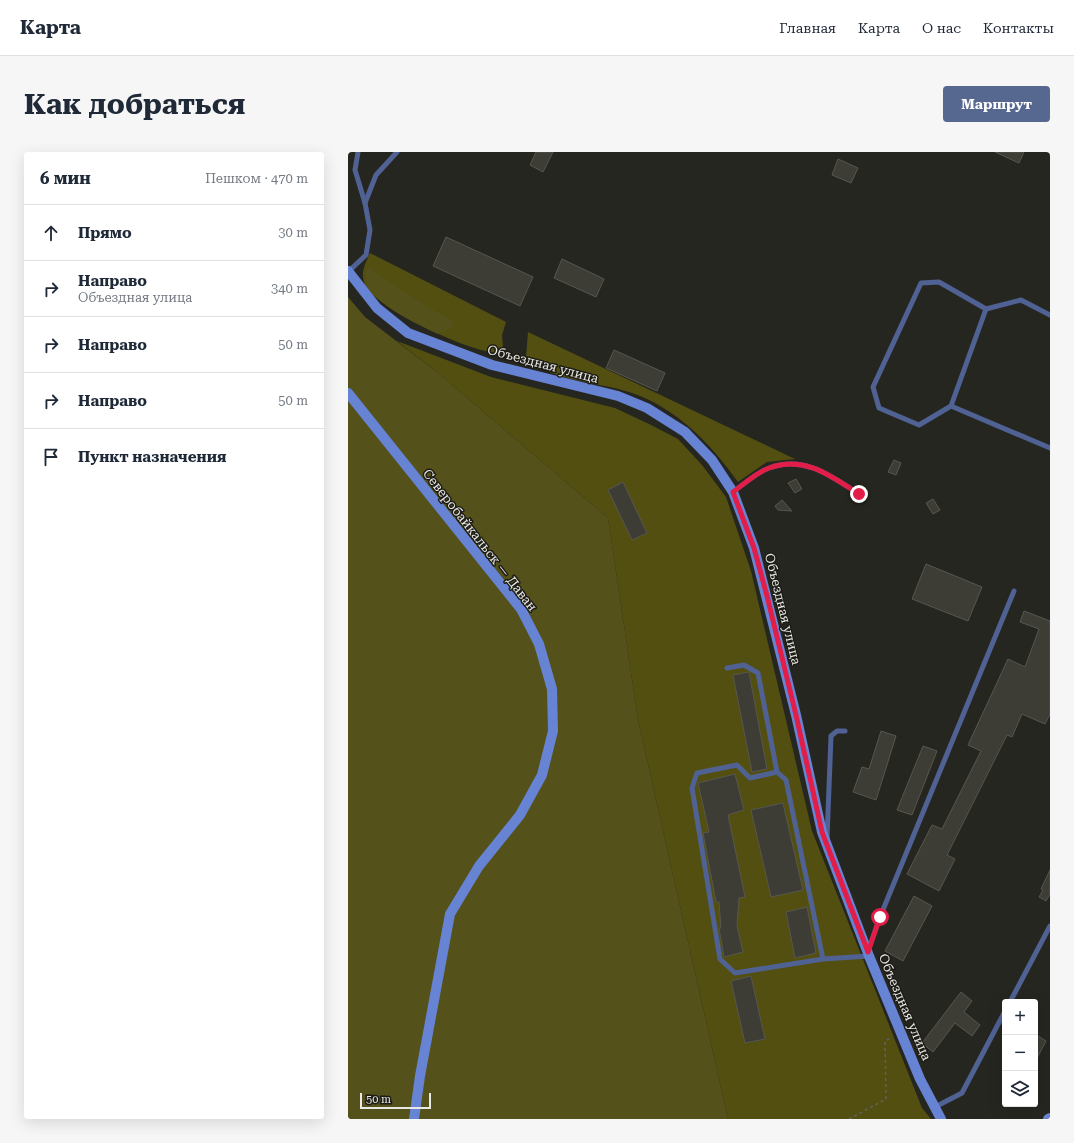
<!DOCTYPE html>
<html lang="ru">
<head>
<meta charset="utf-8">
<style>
  :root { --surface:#fff; --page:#f6f6f7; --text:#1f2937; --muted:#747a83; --line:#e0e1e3; --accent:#566890 }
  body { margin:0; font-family:"Roboto Serif",serif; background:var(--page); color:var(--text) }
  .controls { position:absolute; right:12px; bottom:12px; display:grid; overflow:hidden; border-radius:4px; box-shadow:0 4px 16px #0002 }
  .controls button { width:36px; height:36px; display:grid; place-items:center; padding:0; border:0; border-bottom:1px solid var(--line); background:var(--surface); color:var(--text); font:20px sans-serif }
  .scale { position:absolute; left:12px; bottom:10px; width:71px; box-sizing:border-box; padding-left:4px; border:2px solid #e8e8e4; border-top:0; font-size:11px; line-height:14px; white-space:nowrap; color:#e8e8e4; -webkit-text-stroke:3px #1d1c16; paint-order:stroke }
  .stop { position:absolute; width:12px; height:12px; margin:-9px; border:3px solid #e11d48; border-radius:50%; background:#fff }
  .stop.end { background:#e11d48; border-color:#fff; box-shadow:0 1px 4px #0008 }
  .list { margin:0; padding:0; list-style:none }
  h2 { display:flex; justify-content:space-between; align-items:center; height:52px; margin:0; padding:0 16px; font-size:17px }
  h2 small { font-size:13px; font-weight:400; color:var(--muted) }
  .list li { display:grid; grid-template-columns:26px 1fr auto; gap:12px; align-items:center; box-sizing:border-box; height:56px; padding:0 16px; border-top:1px solid var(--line) }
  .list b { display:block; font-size:15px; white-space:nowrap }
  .list p { margin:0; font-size:13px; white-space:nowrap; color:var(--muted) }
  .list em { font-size:13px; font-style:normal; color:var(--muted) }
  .icon { flex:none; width:22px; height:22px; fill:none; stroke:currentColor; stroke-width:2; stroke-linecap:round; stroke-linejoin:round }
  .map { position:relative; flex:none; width:702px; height:967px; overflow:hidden; border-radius:4px }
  header { display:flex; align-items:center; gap:24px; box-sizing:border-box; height:56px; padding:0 20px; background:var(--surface); border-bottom:1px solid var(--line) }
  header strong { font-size:19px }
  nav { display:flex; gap:22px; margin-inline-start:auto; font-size:14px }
  .intro { display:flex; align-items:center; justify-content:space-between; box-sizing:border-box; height:96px; padding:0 24px }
  h1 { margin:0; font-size:28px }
  .button { padding:10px 18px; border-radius:4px; background:var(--accent); color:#fff; font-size:14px; font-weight:700 }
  main { display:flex; gap:24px; padding:0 24px }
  aside { flex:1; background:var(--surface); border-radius:4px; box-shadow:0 4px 16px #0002 }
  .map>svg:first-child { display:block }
  .green { fill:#534f10 }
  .forest { fill:#55511a }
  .building { fill:#3d3d36; stroke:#575750 }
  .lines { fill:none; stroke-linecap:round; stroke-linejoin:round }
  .path { stroke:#61615c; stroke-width:1.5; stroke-dasharray:3 3; stroke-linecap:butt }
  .lane { stroke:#506294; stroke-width:5 }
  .secondary { stroke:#6783d3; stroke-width:10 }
  .route { stroke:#e11d48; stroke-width:5 }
  .labels { text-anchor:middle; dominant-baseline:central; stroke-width:3; stroke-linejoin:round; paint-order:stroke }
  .street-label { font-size:13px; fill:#e8e8e4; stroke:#1d1c16 }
</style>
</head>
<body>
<header>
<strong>Карта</strong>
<nav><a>Главная</a><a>Карта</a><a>О нас</a><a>Контакты</a></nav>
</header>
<div class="intro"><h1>Как добраться</h1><a class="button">Маршрут</a></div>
<main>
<aside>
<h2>6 мин<small>Пешком · 470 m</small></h2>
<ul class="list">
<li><svg class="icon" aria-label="ahead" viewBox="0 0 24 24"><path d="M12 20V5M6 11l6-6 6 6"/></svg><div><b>Прямо</b></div><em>30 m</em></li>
<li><svg class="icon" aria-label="right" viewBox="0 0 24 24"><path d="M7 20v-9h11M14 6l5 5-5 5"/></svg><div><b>Направо</b><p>Объездная улица</p></div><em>340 m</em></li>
<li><svg class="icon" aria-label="right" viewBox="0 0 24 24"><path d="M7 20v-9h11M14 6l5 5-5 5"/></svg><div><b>Направо</b></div><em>50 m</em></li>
<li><svg class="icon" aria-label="right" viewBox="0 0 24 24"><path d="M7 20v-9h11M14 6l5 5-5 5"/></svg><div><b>Направо</b></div><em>50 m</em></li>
<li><svg class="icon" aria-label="arrive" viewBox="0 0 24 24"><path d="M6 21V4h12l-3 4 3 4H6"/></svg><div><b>Пункт назначения</b></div></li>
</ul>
</aside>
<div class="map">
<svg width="702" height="967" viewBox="0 0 702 967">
  <rect width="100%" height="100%" fill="#262620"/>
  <g class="green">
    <path d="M 22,101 L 158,170 L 154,183 L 155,196 C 152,198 148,201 144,200 C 118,198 28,156 17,133 C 12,121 17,112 22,101 Z"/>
    <path d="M 180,180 L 447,307 L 419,310 L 390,330 C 362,291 328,255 281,240 C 250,230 202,229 178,205 Z"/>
    <polygon points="49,189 143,225 267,256 303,273 330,287 354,313 378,345 403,419 464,679 574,956 583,967 380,967 290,568 260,366 90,221"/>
  </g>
  <g class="forest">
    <path d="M 21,116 L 62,144 L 103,168 L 106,173 L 104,176 L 90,182 C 71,173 27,153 19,132 C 18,128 18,123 18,119 Z"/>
    <polygon points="0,145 17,165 90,221 260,366 290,568 380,967 0,967"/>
  </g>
  <g class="building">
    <polygon points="188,0 205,0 195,20 182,13"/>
    <polygon points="647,0 676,0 671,11"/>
    <polygon points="490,7 510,16 503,31 484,23"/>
    <polygon points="98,85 185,125 172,154 85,114"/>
    <polygon points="214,107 256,127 248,145 206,126"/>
    <polygon points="266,198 317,221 309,239 258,216"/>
    <polygon points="546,308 553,311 548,323 540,320"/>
    <polygon points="448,327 454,337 447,341 440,331"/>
    <polygon points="275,330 299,381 284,388 260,338"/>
    <polygon points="585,347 592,358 585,362 578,351"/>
    <polygon points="434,348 444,359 430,358 427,354"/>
    <polygon points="578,412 634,435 620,469 564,447"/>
    <polygon points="676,459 702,469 702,562 697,572 674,562 664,585 659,583 599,703 607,707 591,739 559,722 584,673 594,677 633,599 620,593 660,507 677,515 691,477 672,470"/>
    <polygon points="401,520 419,617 404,620 385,523"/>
    <polygon points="533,579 548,584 528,648 505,640 514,615 521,617"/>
    <polygon points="575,594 589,599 564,663 549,658"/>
    <polygon points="387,622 396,658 380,663 397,745 391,746 389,774 395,800 376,805 371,776 373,776 371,750 368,750 355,681 361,680 350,631"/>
    <polygon points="435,651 455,738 423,745 403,658"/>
    <polygon points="702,718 702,742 698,749 691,745 695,738 693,737"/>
    <polygon points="566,744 584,754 555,809 537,799"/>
    <polygon points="459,755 468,801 447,806 438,760"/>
    <polygon points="403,824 417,887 397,891 383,829"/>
    <polygon points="613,840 624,849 616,860 632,873 624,884 607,871 585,900 574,891"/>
    <polygon points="687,882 698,889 687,910"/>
  </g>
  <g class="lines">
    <polyline class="path" points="501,967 538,947 537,889 544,885"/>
    <g class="lane">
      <polyline points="17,51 28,23 49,0"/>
      <polyline points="0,120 18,103 22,78 17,51 7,18 10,0"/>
      <polygon points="591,130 638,157 603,254 571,273 531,256 525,235 573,131"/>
      <polyline points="638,157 673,148 702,163"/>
      <polyline points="603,254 702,296"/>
      <path d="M 385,340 C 396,332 409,320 421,316 C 457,303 483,324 511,342"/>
      <polyline points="379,516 396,513 410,521 429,620"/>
      <polyline points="479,687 483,584 489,579 497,579"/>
      <polyline points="520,799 532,765 666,439"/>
      <polyline points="475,807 438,628 429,620 402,626 389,613 349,621 344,636 372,807 387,821 475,807 521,804"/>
      <polyline points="662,850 702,774"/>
      <polyline points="587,955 614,941 657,859"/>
    </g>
    <g class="secondary">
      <polyline points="0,119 29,156 60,181 144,213 270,244 299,256 337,280 364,308 385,340 406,396 448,563 474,680 521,804 572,927 593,967"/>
      <polyline points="0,241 173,457 191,492 204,537 205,579 194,623 172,663 131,714 102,762 72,924 66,967"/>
      <polyline points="700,967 702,966"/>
    </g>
  </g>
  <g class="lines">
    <path class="route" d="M 511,342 C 483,324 457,303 421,316 C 409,320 396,332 385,340 L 406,396 L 419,444 L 448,563 L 474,680 L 520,800 L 532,765"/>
  </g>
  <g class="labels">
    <g class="street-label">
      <text transform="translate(195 212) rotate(15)">Объездная улица</text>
      <text transform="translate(132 388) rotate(52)">Северобайкальск — Даван</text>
      <text transform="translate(435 457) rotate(76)">Объездная улица</text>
      <text transform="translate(557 855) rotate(67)">Объездная улица</text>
    </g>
  </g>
</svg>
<div class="controls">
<button>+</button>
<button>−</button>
<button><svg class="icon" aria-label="layers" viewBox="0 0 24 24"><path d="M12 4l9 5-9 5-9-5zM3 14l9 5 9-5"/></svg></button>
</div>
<div class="scale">50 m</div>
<div class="stop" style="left:532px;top:765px"></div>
<div class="stop end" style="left:511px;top:342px"></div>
</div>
</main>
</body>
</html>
